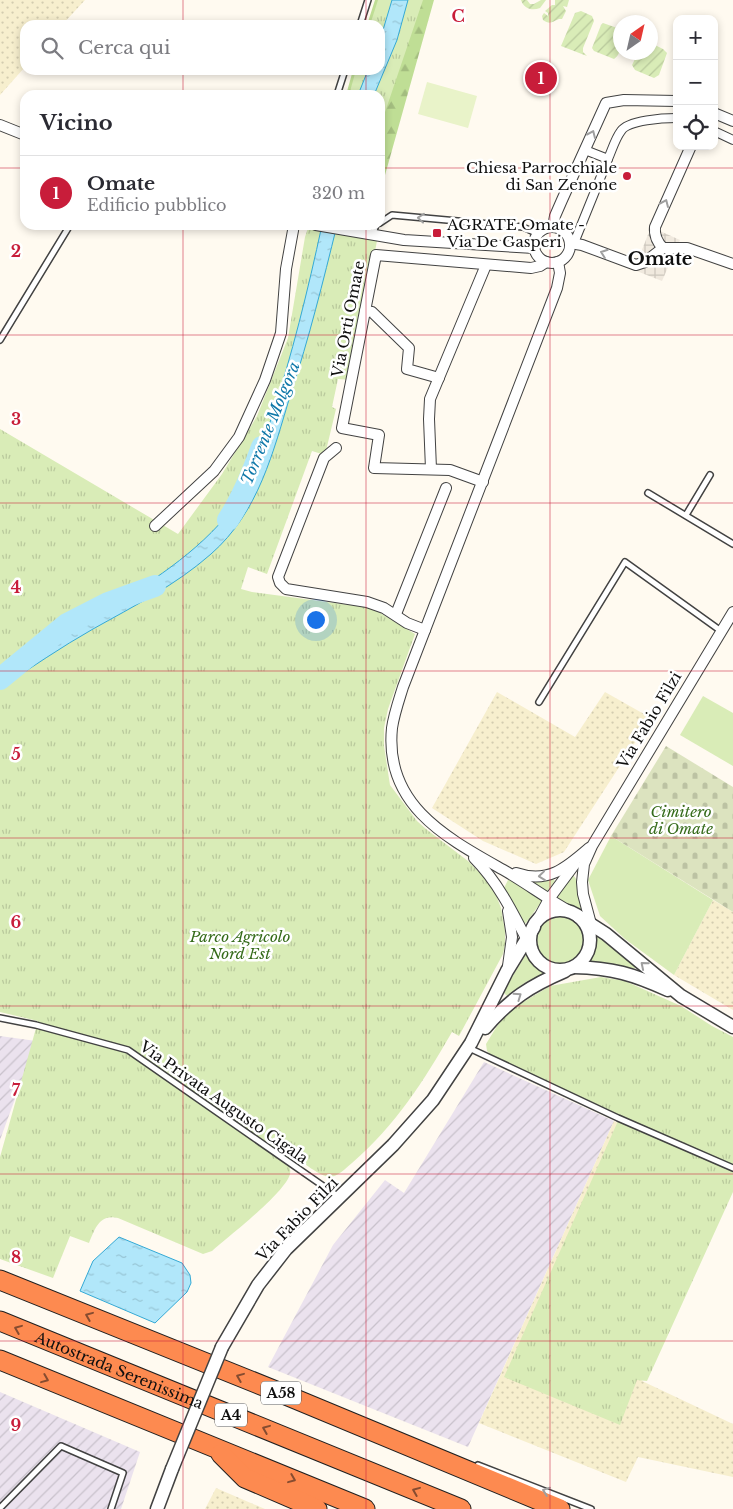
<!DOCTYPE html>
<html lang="it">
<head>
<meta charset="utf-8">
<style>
  :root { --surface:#fff; --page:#f7f7f7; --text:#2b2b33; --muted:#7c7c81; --line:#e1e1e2; --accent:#c81d3a }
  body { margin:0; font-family:"Libre Baskerville",serif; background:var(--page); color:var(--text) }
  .controls { position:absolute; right:15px; top:15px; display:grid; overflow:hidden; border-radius:10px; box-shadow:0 2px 8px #0003 }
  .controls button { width:45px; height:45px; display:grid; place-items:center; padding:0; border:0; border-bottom:1px solid var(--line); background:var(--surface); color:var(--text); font:25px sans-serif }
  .compass { position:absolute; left:613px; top:15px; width:45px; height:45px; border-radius:50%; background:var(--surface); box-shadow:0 2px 8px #0003; rotate:34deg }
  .you { position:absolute; left:315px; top:619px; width:18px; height:18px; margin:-12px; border:4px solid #fff; border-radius:50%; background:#1a73e8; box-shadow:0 0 0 8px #1a73e833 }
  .badge { display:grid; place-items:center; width:32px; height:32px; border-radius:50%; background:var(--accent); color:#fff; font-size:16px; font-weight:700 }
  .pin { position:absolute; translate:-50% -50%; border:2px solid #fff; box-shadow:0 1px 5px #0006 }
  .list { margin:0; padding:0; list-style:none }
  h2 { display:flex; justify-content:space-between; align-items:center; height:65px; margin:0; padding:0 20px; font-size:21px }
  h2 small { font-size:16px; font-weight:400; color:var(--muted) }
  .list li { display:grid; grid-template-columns:32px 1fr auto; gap:15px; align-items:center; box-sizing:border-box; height:75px; padding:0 20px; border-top:1px solid var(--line) }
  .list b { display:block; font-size:19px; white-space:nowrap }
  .list p { margin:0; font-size:16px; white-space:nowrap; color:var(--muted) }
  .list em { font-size:16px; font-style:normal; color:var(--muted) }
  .icon { flex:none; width:28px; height:28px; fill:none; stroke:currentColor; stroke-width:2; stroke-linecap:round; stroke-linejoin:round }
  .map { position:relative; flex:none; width:733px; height:1509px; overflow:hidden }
  .search { position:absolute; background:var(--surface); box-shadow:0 2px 8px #0003; left:20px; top:20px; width:365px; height:55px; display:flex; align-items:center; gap:12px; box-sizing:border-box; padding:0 18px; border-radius:15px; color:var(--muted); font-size:19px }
  .panel { position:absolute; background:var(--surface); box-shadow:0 2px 8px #0003; left:20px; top:90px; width:365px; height:140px; border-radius:15px }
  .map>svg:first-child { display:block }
  .industrial { fill:url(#industrial-furrows) }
  .farmland { fill:url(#farmland-dots) }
  .grass { fill:#d9ecb7 }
  .forest { fill:url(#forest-firs) }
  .cemetery { fill:url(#cemetery-stones) }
  .park { fill:url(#park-tufts) }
  .garden { fill:url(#garden-furrows) }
  .pitch { fill:#e9f3c9 }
  .plaza { fill:url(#plaza-grid) }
  .water { fill:url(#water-ripples); stroke:#34a9d5 }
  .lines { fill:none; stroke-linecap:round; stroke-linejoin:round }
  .river { stroke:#b1e7fa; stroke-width:22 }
  .service-casing { stroke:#424242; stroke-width:8 }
  .pedestrian-casing { stroke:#424242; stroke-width:10 }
  .minor-casing { stroke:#424242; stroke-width:12 }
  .tertiary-casing { stroke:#424242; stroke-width:15 }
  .motorway-casing { stroke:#202020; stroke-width:21 }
  .service { stroke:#fff; stroke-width:5 }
  .pedestrian { stroke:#fff; stroke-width:8 }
  .minor { stroke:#fff; stroke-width:10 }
  .tertiary { stroke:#fff; stroke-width:12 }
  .motorway { stroke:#fd8a50; stroke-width:19 }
  .tertiary-bridge-casing { stroke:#424242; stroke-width:15; stroke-linecap:butt }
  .tertiary-bridge { stroke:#fff; stroke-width:12 }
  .oneway { stroke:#9f9f9f }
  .oneway2 { stroke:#864c30 }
  .grid { fill:none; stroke:#c81d3a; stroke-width:1; stroke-opacity:0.55 }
  .poi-dot { fill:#c81d3a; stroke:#fff; stroke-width:2 }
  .labels { text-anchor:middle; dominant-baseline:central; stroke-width:5; stroke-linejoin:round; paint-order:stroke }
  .shield { fill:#fff; stroke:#575757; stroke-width:1 }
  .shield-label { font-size:14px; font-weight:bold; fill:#0f0f0f }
  .poi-label { font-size:15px; fill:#0f0f0f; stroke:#fff; text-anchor:end }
  .street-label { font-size:15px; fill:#0f0f0f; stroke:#fff }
  .park-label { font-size:15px; font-style:italic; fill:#356b1a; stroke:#fff }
  .water-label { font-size:16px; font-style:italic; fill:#0f78a9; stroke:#fff }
  .quarter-label { font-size:18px; font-weight:bold; fill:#0f0f0f; stroke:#fff }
  .grid-label { font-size:16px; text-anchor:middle; font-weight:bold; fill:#c81d3a; stroke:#fff; stroke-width:5; stroke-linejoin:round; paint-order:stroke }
</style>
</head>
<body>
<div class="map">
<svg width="733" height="1509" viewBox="0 0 733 1509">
  <defs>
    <pattern id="industrial-furrows" width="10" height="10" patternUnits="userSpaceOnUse" patternTransform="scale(1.25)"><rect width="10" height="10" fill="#ebe2ee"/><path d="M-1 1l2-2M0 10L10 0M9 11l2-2" fill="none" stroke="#c8c1cb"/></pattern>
    <pattern id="farmland-dots" width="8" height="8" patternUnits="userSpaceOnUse" patternTransform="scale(1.25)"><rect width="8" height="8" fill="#f7efce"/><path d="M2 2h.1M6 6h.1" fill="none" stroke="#d3ccb0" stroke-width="1.8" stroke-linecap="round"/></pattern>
    <pattern id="forest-firs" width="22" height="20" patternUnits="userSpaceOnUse" patternTransform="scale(1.25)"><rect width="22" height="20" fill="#bfde95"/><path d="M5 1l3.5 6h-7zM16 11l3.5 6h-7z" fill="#a3bd7f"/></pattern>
    <pattern id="cemetery-stones" width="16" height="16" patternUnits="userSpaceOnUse" patternTransform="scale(1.25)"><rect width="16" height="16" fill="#dce3bf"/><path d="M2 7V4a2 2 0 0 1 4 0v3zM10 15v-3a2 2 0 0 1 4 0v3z" fill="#bcc2a3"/></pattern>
    <pattern id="park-tufts" width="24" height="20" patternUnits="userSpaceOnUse" patternTransform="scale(1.25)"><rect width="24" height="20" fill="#d9ecb7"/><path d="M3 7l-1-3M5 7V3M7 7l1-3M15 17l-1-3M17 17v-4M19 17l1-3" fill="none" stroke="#b9c99c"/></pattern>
    <pattern id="garden-furrows" width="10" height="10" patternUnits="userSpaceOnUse" patternTransform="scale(1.25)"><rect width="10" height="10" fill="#d9ecb7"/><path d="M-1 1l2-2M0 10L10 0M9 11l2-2" fill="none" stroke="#b9c99c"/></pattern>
    <pattern id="plaza-grid" width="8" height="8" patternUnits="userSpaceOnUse" patternTransform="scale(1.25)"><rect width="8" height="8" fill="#f0e9de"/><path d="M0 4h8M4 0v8" fill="none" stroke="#cdc7bd"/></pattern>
    <pattern id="water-ripples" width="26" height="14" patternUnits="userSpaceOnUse" patternTransform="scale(1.25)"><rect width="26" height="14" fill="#b1e7fa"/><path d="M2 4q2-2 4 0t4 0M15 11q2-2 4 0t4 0" fill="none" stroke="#97c5d5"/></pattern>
  </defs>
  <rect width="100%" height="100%" fill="#fffaf0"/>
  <g class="industrial">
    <polygon points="0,1036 36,1041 0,1140"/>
    <polygon points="484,1062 614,1121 468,1447 268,1367 333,1245 385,1180 404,1193"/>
    <polygon points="0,1392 140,1452 121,1509 0,1509"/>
  </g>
  <g class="farmland">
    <polygon points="0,0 85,0 62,25 25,25 25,67 0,95"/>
    <polygon points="497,692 575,737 605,692 651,718 564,852 536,864 483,841 432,808"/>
    <polygon points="713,900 733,912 733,1010 674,975"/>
    <polygon points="614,1121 685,1156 710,1219 642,1381 733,1424 733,1477 638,1457 626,1482 479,1423"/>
    <polygon points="216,1488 265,1509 205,1509"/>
  </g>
  <g class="grass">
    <polygon points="703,696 733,713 733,766 680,735"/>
    <polygon points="611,836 713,900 674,975 625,939 600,916 588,880"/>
    <polygon points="573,875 577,880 582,909 580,911 555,898 571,876"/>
    <polygon points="512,878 542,897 542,901 526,923 523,924 504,888 508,880"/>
    <polygon points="553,879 555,881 546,893 532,883 534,882"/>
    <circle cx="561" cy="940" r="24"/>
    <polygon points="596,931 637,967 633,969 590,961"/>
    <polygon points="528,951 535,963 547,972 526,982 507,996 503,992"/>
  </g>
  <polygon class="forest" points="375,0 434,0 380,193 380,95 346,95 353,70 380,70 380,25 367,25"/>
  <polygon class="cemetery" points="666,746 733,787 733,912 611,836"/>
  <g class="park">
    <polygon points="378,0 423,0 380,127 380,95 349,95 356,70 380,70 380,25 370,25"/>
    <path d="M 309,225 L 353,225 L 379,230 L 351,380 L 338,379 L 332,407 L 336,409 L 325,455 L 312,451 L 267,574 L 248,567 L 241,589 L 252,592 L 372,608 L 415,634 L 388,709 L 384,728 L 384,746 L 390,785 L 417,821 L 426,829 L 468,861 L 485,878 L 496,895 L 501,908 L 505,931 L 505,945 L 503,954 L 459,1036 L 452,1032 C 423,1082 396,1125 352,1163 C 346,1168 337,1177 330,1177 C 321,1177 301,1161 293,1156 L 287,1163 C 289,1166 291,1169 290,1174 C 285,1193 229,1236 212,1251 L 203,1254 L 118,1218 C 99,1214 95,1229 89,1243 L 70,1236 L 53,1278 L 0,1259 L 0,1157 L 38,1021 L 0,1012 L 0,429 L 178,534 L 222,474 L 257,416 L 288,338 L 305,237 Z"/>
    <polygon points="601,977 625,981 681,1006 712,1026 733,1037 733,1192 647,1381 637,1380 620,1425 504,1377 618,1121 529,1080 531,1075 490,1054 487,1051 486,1044 497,1026 510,1010 550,986"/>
  </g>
  <g class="garden">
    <path d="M 521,0 L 527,0 L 530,4 L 534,4 L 541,0 L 546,0 L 540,8 C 532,11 524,9 521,0 Z"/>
    <path d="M 555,0 L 569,0 L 567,7 L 563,6 L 566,11 L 562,19 L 559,19 C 552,22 550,25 543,20 L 542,16 L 544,13 L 548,16 L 548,13 L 545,11 L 552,5 L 555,5 Z"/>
    <polygon points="581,11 592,16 594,21 583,48 583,52 587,56 561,46 575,13"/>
    <path d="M 603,23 L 620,29 C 621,40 623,53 614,59 L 594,51 L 592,48 L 601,25 Z"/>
    <polygon points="651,43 663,49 667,53 659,75 654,78 635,70 632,65 638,53 650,52"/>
  </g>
  <polygon class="pitch" points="427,82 477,96 468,128 418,114"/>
  <polygon class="plaza" points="651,227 680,240 662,281 634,270"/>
  <g class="water">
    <polygon points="392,0 408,0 397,40 374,95 358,95 368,70 380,70 380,40"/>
    <path d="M 322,225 L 337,225 C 323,282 309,338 291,393 C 273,452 259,512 211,554 C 176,585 134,606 93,629 C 61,647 31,668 0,688 L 0,675 C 33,653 66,633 100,613 C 148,584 197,554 233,508 C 253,483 262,449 271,419 C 292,355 308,290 322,225 Z"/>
    <polygon points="119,1237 182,1263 190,1275 191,1283 187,1292 155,1323 80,1291 93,1261"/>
  </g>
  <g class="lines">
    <g class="river">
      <path d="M 228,520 C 243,497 253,472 262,447"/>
      <polyline points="0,679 67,624 108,603 155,586"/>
    </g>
    <g class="service-casing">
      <g id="service">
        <polyline points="360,25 368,0"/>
        <polyline points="337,95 345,70"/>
        <polyline points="380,223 392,215 523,227 538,234"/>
        <polyline points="372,236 376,225"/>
        <polyline points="0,340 70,225"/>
        <polyline points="648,493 733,544"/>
        <polyline points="686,515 710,475"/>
        <polyline points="539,702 625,562 721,631"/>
        <polyline points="0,1018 36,1025 128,1050 339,1197"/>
        <polyline points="469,1048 618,1118 733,1168"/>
        <polyline points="478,1465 591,1509"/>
        <polyline points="0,1508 61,1446 123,1473 111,1509"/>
      </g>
    </g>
    <g class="pedestrian-casing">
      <g id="pedestrian">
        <polyline points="714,131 733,140"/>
        <path d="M 585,150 L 608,159 C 612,150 615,139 621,131 C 628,120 664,118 677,118"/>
        <polyline points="575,244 576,238 608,159"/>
      </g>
    </g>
    <g class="minor-casing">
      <g id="minor">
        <polyline points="714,113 733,121"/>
        <polyline points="0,125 25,135"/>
        <polyline points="316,225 404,240 534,248"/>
        <polyline points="553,227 555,216 562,200 606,103 624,100 677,101"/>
        <circle cx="552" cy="245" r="18"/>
        <polyline points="570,243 582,245 636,265 645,262 663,248"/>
        <path d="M 663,248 C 657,242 654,236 655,227 L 691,146"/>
        <polyline points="663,248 687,248 733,264"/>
        <path d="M 558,262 L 560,273 L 557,288 L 403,687 C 399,700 394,714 392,728 C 384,807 449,839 507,872 C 529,885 549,900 571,912"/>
        <polyline points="365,311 372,312 409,348 407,369 439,378"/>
        <polyline points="336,448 324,458 278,577 280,583 286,589 367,602 384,608 407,623 425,630"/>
        <polyline points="431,469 429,419 430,399 486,265"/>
        <polyline points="483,482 450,470 374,468 379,435 342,428 376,255 531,268 540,266 546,262"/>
        <polyline points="155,526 214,471 239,437 265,380 281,333 286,269 294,225"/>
        <polyline points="396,614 446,488"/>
        <path d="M 474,858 C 500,884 516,919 533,952"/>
        <path d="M 516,873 C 548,884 566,868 589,848"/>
        <polyline points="508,911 512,937 508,966"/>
        <polyline points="537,921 549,899 575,864"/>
        <polyline points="590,938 591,924 583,894 582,882 584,864 592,846 733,612"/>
      </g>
    </g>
    <g class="tertiary-casing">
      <g id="tertiary">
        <circle cx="560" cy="940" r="30"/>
        <polyline points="578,916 606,934 681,996 733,1027"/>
        <path d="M 574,967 C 612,968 633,974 668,990"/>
        <path d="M 485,1028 C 510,999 530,986 565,971"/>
        <polyline points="222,1347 258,1285 286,1249 393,1145 433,1100 471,1043 507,971 534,927"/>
        <polyline points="157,1509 172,1469"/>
      </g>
    </g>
    <g class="motorway-casing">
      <g id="motorway">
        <polyline points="0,1280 276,1391 560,1509"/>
        <path id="s1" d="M 0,1321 L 461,1509"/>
        <polyline points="0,1360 365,1509"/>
        <polyline points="221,1454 245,1478 317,1509"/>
      </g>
    </g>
    <use href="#service" class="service"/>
    <use href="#pedestrian" class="pedestrian"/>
    <use href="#minor" class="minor"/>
    <use href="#tertiary" class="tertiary"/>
    <use href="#motorway" class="motorway"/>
    <g class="tertiary-bridge-casing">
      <polyline id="tertiary-bridge" points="172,1469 222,1347"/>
    </g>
    <use href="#tertiary-bridge" class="tertiary-bridge"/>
  </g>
  <defs><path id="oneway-chevron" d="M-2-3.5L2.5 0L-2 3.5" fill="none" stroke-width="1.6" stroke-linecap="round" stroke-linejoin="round" transform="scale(1.25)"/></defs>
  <g class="oneway">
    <use href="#oneway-chevron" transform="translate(592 134) rotate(-66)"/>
    <use href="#oneway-chevron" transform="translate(665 203) rotate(-66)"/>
    <use href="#oneway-chevron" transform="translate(421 218) rotate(-174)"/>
    <use href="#oneway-chevron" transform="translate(604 253) rotate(-160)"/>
    <use href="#oneway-chevron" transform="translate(542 876) rotate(174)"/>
    <use href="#oneway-chevron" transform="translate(644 965) rotate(-140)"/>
    <use href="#oneway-chevron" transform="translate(518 996) rotate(-35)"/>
    <use href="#oneway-chevron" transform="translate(546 1491) rotate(-159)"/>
  </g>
  <g class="oneway2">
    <use href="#oneway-chevron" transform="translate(89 1316) rotate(-158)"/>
    <use href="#oneway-chevron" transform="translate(18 1329) rotate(-158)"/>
    <use href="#oneway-chevron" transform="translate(240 1377) rotate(-158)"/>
    <use href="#oneway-chevron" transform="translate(45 1379) rotate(22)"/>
    <use href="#oneway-chevron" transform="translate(266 1429) rotate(-158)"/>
    <use href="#oneway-chevron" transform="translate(292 1479) rotate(22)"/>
    <use href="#oneway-chevron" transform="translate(416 1491) rotate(-158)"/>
  </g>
  <path class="grid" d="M 183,0 L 183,25M 366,0 L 366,25M 550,0 L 550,1509M 183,70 L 183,95M 366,70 L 366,95M 0,168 L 25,168M 380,168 L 733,168M 183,225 L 183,1509M 366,225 L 366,1509M 0,335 L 733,335M 0,503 L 733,503M 0,671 L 733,671M 0,838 L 733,838M 0,1006 L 733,1006M 0,1174 L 733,1174M 0,1341 L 733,1341"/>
  <g class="poi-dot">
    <circle cx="627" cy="176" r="5"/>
    <rect x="432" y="228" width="10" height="10" rx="2.5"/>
  </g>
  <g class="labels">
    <g class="shield">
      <rect x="261" y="1381.5" width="40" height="23" rx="4"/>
      <rect x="215" y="1403.5" width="32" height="23" rx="4"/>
    </g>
    <g class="shield-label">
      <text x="281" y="1393">A58</text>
      <text x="231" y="1415">A4</text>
    </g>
    <g class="poi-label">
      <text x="617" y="167">Chiesa Parrocchiale<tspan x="617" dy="17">di San Zenone</tspan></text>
      <text x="447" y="224" text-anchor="start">AGRATE Omate -<tspan x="447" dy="17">Via De Gasperi</tspan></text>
    </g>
    <g class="street-label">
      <text transform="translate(348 319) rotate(-79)">Via Orti Omate</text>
      <text transform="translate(649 720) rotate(-59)">Via Fabio Filzi</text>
      <text transform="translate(224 1102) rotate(35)">Via Privata Augusto Cigala</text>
      <text transform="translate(297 1219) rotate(-46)">Via Fabio Filzi</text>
      <text stroke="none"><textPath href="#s1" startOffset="129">Autostrada Serenissima</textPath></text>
    </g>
    <g class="park-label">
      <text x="681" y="811">Cimitero<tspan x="681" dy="17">di Omate</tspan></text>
      <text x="240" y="936">Parco Agricolo<tspan x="240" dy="17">Nord Est</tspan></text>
    </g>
    <g class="water-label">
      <text transform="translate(270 423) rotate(-68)">Torrente Molgora</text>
    </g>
    <g class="quarter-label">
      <text x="660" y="259">Omate</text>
    </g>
  </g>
  <g class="grid-label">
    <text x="458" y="22">C</text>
    <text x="16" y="257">2</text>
    <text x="16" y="425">3</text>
    <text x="16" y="593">4</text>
    <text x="16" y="760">5</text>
    <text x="16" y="928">6</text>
    <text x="16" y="1096">7</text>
    <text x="16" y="1263">8</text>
    <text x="16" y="1431">9</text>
  </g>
</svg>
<div class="controls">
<button>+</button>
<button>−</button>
<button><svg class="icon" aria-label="locate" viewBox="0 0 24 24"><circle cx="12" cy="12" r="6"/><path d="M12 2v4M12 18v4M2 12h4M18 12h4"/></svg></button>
</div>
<svg class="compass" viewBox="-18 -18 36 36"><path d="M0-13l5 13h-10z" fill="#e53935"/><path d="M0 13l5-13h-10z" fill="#7c7c81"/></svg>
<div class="you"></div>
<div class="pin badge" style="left:541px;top:78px">1</div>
<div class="search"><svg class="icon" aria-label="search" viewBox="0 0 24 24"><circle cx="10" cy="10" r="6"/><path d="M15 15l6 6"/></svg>Cerca qui</div>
<section class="panel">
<h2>Vicino<small></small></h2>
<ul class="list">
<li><span class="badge">1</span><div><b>Omate</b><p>Edificio pubblico</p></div><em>320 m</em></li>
</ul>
</section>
</div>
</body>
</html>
